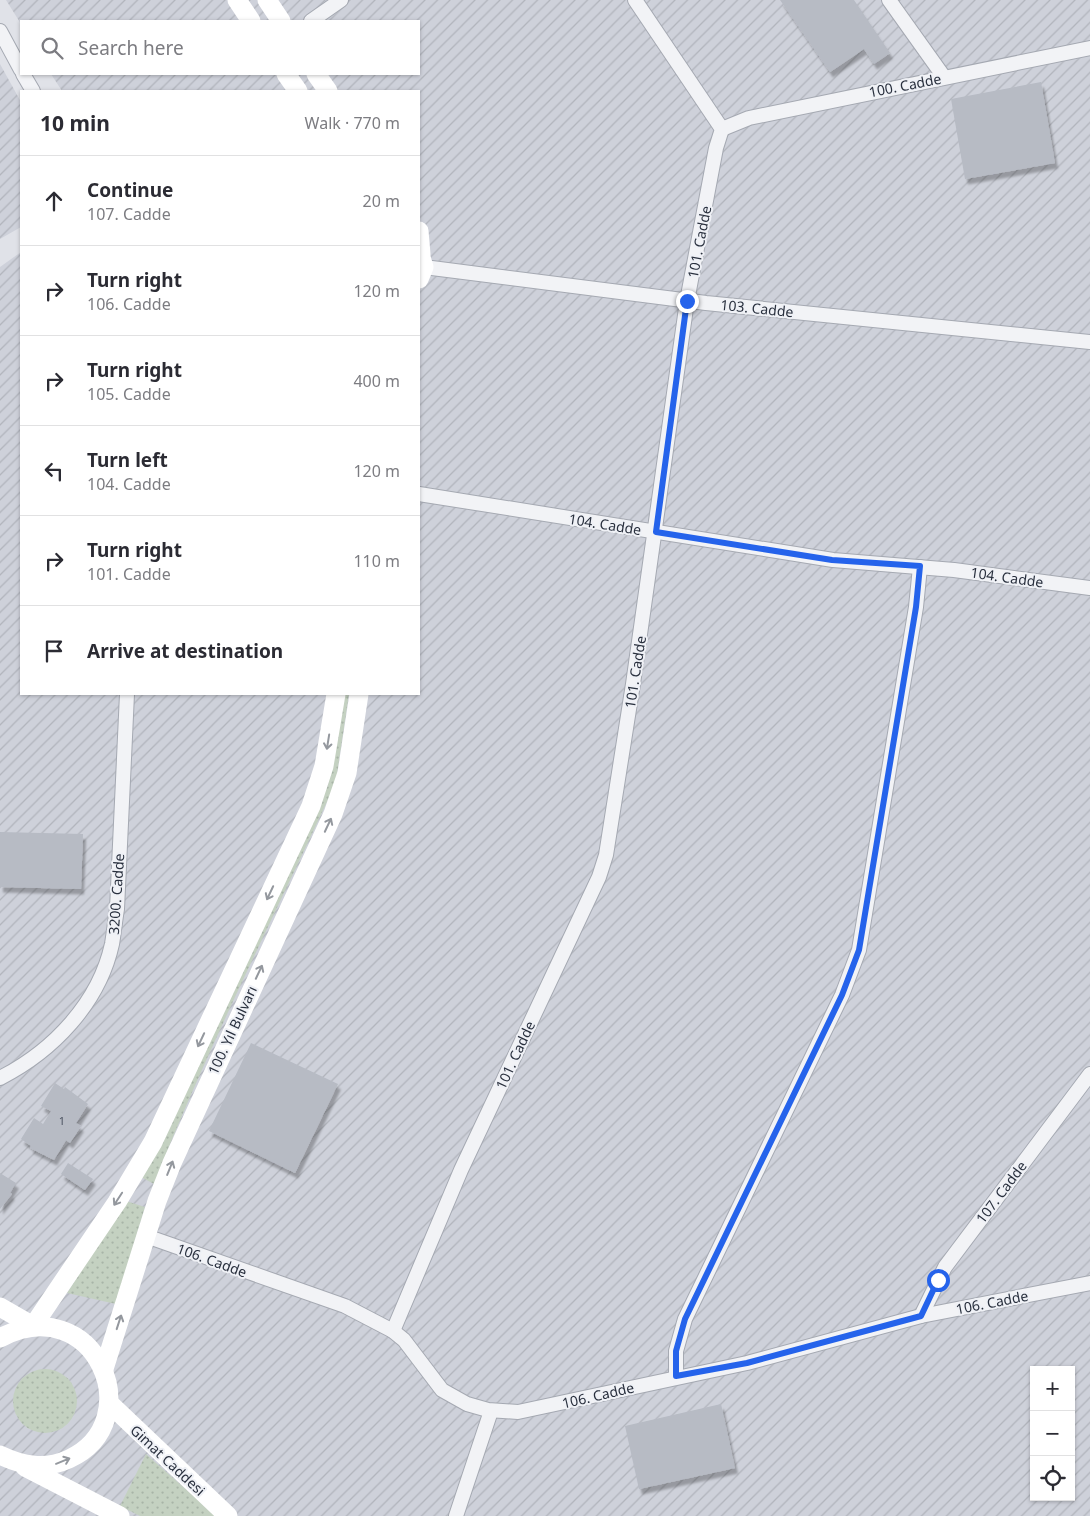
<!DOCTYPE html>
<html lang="en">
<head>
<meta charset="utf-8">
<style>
  :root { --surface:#fff; --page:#f2f2f3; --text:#2b2b33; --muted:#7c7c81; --line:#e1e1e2 }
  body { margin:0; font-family:"Noto Sans",sans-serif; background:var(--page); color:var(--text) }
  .controls { position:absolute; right:15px; bottom:15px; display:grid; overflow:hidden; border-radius:0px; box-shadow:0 1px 4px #0004 }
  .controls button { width:45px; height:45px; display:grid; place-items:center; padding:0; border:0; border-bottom:1px solid var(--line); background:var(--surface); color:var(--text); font:25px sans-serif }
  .stop { position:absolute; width:15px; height:15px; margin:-11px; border:4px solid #2563eb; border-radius:50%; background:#fff }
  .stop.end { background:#2563eb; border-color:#fff; box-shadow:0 1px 5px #0008 }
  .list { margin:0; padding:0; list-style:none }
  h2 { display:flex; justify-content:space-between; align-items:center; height:65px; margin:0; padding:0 20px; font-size:21px }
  h2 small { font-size:16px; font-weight:400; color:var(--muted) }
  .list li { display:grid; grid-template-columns:32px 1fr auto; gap:15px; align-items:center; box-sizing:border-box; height:90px; padding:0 20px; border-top:1px solid var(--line) }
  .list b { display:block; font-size:19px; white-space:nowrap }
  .list p { margin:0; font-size:16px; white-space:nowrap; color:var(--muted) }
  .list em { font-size:16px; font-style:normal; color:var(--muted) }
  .icon { flex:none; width:28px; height:28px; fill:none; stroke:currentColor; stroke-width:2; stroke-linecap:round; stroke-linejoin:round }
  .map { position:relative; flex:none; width:1090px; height:1516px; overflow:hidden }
  .search { position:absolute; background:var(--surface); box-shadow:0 1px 4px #0004; left:20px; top:20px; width:400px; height:55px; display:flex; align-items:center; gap:12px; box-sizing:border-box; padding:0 18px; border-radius:0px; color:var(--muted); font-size:19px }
  .panel { position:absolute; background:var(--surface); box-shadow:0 1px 4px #0004; left:20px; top:90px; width:400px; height:605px; border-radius:0px }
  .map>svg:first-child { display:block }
  .industrial { fill:url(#industrial-furrows); fill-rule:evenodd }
  .grass { fill:url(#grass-dots) }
  .building { fill:#b7bbc4; filter:url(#shadow) }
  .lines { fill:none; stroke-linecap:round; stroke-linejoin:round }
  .minor-casing { stroke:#a5a9b2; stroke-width:16 }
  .minor { stroke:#f2f3f6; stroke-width:14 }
  .secondary { stroke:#fff; stroke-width:19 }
  .oneway { stroke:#94989e }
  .route { stroke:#2563eb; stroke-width:6 }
  .labels { text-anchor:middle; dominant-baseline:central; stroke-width:4; stroke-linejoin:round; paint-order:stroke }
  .number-label { font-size:11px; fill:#4c5360 }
  .street-label { font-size:14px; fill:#29303e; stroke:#eff1f6 }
</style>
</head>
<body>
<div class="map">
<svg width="1090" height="1516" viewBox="0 0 1090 1516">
  <defs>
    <pattern id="industrial-furrows" width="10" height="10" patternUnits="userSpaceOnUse" patternTransform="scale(1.25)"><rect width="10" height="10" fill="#ced1da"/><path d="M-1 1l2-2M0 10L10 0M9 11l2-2" fill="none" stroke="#b1b4bc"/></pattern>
    <pattern id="grass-dots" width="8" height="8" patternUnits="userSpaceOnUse" patternTransform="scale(1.25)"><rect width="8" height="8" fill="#c4d1c1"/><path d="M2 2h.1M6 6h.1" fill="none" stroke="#a8b4a7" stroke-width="1.8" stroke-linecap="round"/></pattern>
    <filter id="shadow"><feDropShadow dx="3" dy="5.5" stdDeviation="1" flood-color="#0004"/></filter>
  </defs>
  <rect width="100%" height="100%" fill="#e0e2e8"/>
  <g class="industrial">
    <path d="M 6,0 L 1090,0 L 1090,1516 L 0,1516 L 0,267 L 21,252 L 21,694 L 419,694 L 419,91 L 62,91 L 51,74 L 419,74 L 419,21 L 21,21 L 21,24 ZM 1034,1370 L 1071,1370 L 1071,1497 L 1034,1497 Z"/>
    <polygon points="0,64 21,102 21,227 0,239"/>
  </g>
  <g class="grass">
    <path d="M 344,694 L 349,694 L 337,774 L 331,793 C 271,923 206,1051 154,1184 L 141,1177 L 328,785 Z"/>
    <polygon points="126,1201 145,1207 116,1304 67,1293"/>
    <circle cx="45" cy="1401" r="32"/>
    <polygon points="146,1454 216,1516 140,1516 120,1506"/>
  </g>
  <g class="building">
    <polygon points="780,0 854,0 890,53 874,64 864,49 830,72"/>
    <polygon points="1041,82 1055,163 965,179 951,99"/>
    <polygon points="0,832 83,834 81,889 0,887"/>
    <polygon points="251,1043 338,1084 295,1173 209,1131"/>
    <polygon points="55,1083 64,1089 65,1087 88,1104 76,1123 81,1126 70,1143 66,1140 54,1160 30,1148 31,1146 21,1139 34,1118 43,1124 51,1111 41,1106"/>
    <polygon points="68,1163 93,1179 85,1190 61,1174"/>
    <polygon points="0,1173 16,1183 10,1193 12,1194 0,1209"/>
    <polygon points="721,1404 735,1468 639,1489 625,1426"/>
  </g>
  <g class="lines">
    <g class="minor-casing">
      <g id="minor">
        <polyline points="889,0 944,77"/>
        <polyline points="311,21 341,0"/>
        <polyline points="0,31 21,70"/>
        <polyline points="23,74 33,91"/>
        <polyline points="722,129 749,118 1090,48"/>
        <polyline points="424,267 706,303 1090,342"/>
        <polyline points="419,494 833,560 954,570 1090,588"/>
        <path d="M 0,1078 C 53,1051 99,1003 112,944 C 114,932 115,921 117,909 L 127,694"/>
        <polyline points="146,1236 345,1306 393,1331 404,1340 442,1390 467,1404 488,1410 518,1412 747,1363 921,1316 1090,1283"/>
        <polyline points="921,1316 945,1267 1090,1074"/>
        <polyline points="393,1331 461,1170 599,877 606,855 633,684 687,301 716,148 722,129 635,0"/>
        <polyline points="676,1376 676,1351 685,1319 842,995 859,950 916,607 920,567"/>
        <polyline points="456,1516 491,1411"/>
      </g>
    </g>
    <use href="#minor" class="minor"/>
    <g class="secondary">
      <polyline points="237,0 251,21"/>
      <polyline points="267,0 281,21"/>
      <polyline points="286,74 298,91"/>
      <polyline points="316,74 328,91"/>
      <polyline points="419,231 421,254"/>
      <polyline points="419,251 424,267 419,279"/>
      <polyline points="0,1307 33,1326 117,1202 153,1142 311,806 324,766 336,694"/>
      <path d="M 0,1338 C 95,1288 151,1421 69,1459 C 45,1470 23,1466 0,1455"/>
      <polyline points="104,1369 157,1201 172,1163 333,814 347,773 359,694"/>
      <polyline points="109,1403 228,1516"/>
      <polyline points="25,1467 120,1516"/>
    </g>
  </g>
  <defs><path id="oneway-shaft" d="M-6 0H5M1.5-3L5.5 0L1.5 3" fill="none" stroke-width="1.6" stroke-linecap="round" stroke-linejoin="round" transform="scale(1.25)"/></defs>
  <g class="oneway">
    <use href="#oneway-shaft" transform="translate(328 742) rotate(99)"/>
    <use href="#oneway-shaft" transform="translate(328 825) rotate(-65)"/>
    <use href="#oneway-shaft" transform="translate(270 893) rotate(115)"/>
    <use href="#oneway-shaft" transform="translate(259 972) rotate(-65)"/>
    <use href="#oneway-shaft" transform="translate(201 1040) rotate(115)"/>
    <use href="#oneway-shaft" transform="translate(170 1168) rotate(-68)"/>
    <use href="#oneway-shaft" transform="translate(118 1199) rotate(123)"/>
    <use href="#oneway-shaft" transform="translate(119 1322) rotate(-72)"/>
    <use href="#oneway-shaft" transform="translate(63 1461) rotate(-22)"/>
  </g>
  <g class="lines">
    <polyline class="route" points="687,301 656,532 832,560 920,566 916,607 859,950 842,995 685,1319 676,1351 676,1376 747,1363 921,1316 938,1280"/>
  </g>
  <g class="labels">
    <g class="number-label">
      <text x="62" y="1120">1</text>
    </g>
    <g class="street-label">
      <text transform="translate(905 85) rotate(-11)">100. Cadde</text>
      <text transform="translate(699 242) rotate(-79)">101. Cadde</text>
      <text transform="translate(757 308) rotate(6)">103. Cadde</text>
      <text transform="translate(605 524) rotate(9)">104. Cadde</text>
      <text transform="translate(1007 577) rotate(8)">104. Cadde</text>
      <text transform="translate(635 672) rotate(-81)">101. Cadde</text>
      <text transform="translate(116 894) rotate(-86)">3200. Cadde</text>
      <text transform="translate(232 1030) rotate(-65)">100. Yıl Bulvarı</text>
      <text transform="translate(515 1055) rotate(-65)">101. Cadde</text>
      <text transform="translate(1001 1192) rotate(-53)">107. Cadde</text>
      <text transform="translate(212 1260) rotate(20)">106. Cadde</text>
      <text transform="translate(992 1302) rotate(-11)">106. Cadde</text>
      <text transform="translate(598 1395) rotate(-13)">106. Cadde</text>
      <text transform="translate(168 1460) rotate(43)">Gimat Caddesi</text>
    </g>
  </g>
</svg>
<div class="controls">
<button>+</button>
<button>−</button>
<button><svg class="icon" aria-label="locate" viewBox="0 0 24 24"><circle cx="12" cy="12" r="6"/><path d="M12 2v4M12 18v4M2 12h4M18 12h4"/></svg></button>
</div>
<div class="stop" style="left:938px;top:1280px"></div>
<div class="stop end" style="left:687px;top:301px"></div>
<div class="search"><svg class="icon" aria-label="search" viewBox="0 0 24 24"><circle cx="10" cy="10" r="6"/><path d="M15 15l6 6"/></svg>Search here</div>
<section class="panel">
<h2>10 min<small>Walk · 770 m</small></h2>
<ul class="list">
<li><svg class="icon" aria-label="ahead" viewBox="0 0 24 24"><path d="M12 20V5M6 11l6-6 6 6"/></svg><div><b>Continue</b><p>107. Cadde</p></div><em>20 m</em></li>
<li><svg class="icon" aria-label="right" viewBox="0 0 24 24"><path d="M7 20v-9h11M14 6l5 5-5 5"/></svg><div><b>Turn right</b><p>106. Cadde</p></div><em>120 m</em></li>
<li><svg class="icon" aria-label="right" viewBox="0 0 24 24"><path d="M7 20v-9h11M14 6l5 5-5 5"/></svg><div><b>Turn right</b><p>105. Cadde</p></div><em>400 m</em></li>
<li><svg class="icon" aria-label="left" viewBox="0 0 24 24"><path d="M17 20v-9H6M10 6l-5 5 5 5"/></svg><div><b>Turn left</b><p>104. Cadde</p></div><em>120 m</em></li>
<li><svg class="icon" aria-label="right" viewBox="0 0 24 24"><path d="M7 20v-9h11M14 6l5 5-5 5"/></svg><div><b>Turn right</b><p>101. Cadde</p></div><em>110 m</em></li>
<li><svg class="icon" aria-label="arrive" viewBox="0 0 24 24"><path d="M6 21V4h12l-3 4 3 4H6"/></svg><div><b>Arrive at destination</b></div></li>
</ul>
</section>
</div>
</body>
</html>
